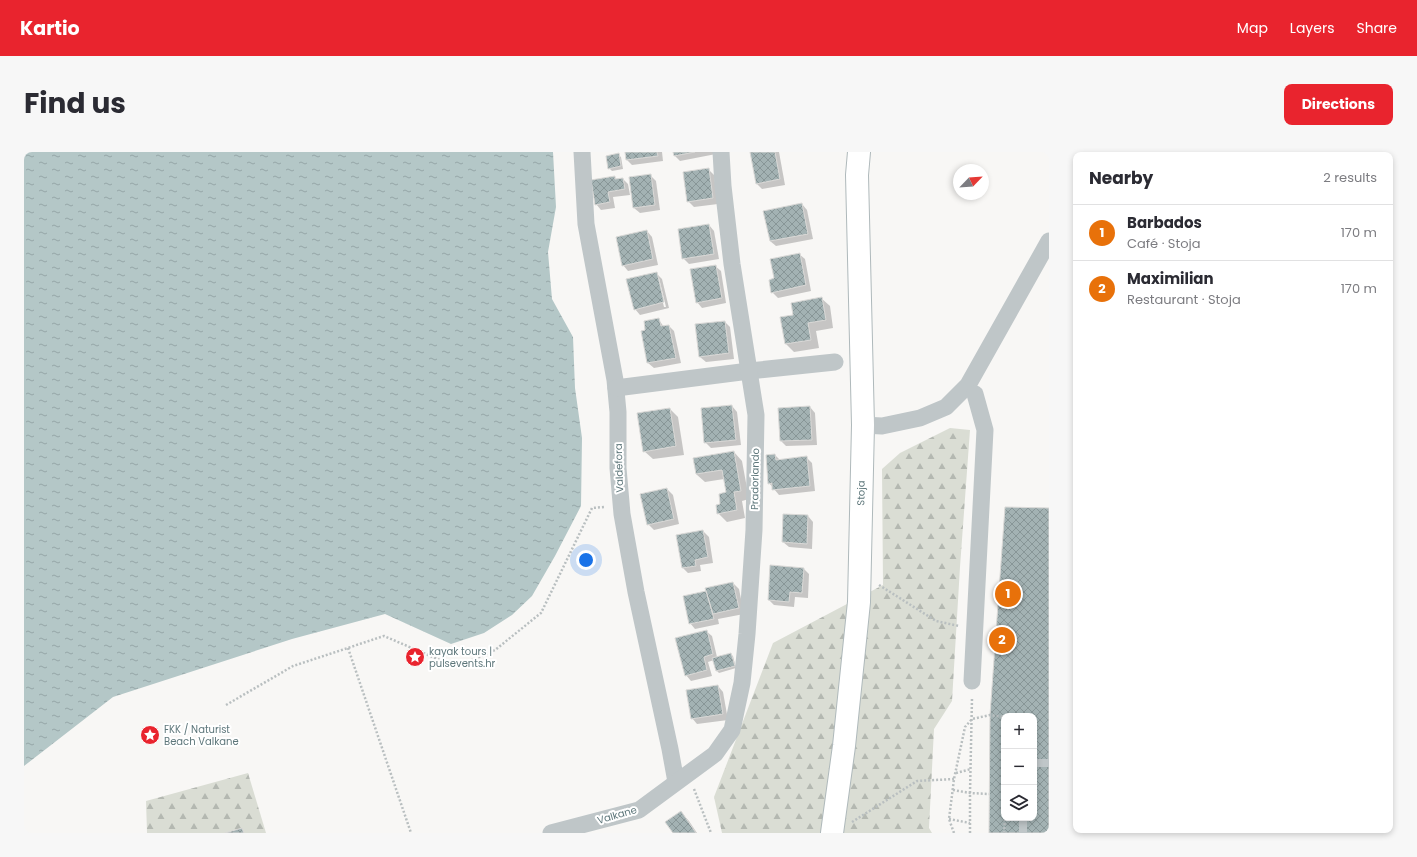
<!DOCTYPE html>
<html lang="en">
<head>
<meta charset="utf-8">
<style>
  :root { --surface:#fff; --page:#f7f7f7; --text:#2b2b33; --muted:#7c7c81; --line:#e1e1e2; --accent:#e9242e }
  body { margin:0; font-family:Poppins,sans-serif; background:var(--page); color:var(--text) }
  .controls { position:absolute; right:12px; bottom:12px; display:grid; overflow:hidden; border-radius:8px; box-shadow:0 2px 6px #0003 }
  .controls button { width:36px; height:36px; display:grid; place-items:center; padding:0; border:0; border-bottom:1px solid var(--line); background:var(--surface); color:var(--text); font:20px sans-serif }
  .compass { position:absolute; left:929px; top:12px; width:36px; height:36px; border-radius:50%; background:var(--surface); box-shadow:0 2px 6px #0003; rotate:65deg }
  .you { position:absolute; left:562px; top:408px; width:14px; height:14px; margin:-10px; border:3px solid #fff; border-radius:50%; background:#1a73e8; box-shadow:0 0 0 6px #1a73e833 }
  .badge { display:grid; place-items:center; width:26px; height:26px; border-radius:50%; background:var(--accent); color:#fff; font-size:13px; font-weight:700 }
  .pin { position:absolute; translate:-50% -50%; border:2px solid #fff; box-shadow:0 1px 4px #0006 }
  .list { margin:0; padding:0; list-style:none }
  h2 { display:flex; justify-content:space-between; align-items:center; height:52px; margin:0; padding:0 16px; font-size:17px }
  h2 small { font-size:13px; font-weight:400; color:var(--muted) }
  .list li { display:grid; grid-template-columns:26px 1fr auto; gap:12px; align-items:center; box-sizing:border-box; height:56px; padding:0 16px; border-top:1px solid var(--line) }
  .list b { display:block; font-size:15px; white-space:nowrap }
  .list p { margin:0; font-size:13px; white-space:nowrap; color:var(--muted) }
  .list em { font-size:13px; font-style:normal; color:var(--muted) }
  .icon { flex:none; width:22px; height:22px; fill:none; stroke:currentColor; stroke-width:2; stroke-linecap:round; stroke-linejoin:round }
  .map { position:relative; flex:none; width:1025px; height:681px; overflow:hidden; border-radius:8px }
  header { display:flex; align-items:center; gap:24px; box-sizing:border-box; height:56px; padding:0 20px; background:var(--accent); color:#fff }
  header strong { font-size:19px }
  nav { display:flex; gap:22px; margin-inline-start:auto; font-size:14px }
  .intro { display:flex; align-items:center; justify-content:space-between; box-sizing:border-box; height:96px; padding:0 24px }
  h1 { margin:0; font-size:28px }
  .button { padding:10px 18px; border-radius:8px; background:var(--accent); color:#fff; font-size:14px; font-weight:700 }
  main { display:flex; gap:24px; padding:0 24px }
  aside { flex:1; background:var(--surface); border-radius:8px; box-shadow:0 2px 6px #0003 }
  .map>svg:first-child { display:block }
  .forest { fill:url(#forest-firs) }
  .water { fill:url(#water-ripples) }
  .shadow { fill:#0003; fill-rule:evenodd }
  .building { fill:url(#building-cross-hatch); stroke:#dad9d7; fill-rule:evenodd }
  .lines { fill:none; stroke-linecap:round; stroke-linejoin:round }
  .secondary-casing { stroke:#afb9bb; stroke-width:24 }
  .path { stroke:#b9bfc0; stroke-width:2.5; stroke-dasharray:2 2; stroke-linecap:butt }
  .lane { stroke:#bfc6c8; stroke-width:8 }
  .street { stroke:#bfc6c8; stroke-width:17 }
  .secondary { stroke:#fff; stroke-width:22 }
  .labels { text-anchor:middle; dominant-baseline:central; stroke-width:4; stroke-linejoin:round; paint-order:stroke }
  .street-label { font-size:10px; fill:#5e777b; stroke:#fff }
  .poi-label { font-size:10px; fill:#5e777b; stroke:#fff; text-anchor:start }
</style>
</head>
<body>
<header>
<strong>Kartio</strong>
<nav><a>Map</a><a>Layers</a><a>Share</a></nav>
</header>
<div class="intro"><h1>Find us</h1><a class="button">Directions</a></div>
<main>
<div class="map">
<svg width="1025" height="681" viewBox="0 0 1025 681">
  <defs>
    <pattern id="forest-firs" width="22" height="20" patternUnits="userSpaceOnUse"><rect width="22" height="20" fill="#daddd4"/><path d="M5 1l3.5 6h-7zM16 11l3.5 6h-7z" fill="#b4b8b1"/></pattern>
    <pattern id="water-ripples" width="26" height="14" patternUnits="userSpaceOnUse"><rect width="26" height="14" fill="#b4c7c7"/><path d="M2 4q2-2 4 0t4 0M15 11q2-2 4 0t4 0" fill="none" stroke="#96a6a7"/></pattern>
    <pattern id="building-cross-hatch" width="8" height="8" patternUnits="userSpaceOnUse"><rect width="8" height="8" fill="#a3b2b3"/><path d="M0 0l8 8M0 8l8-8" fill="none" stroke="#889697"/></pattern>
  </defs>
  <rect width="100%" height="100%" fill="#f8f7f5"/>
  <g class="forest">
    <polygon points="926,276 946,278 936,415 928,549 910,577 905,676 908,681 698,681 690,645 749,491 859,433 858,317 876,301"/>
    <polygon points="224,621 242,681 123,681 122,649"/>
  </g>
  <polygon class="water" points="0,0 529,0 532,55 524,100 528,147 549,185 551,236 558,286 557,354 531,404 508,444 488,463 460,481 427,492 361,462 268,487 89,545 0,614"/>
  <g class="shadow">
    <polygon points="602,0 638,0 639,9 608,13 603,8"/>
    <polygon points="650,0 691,0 692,2 656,9 651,4"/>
    <polygon points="727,0 755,0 761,33 738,37 733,32"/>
    <polygon points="594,3 597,5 599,17 588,19 585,16"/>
    <polygon points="685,18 690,23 694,52 670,55 664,49"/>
    <polygon points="626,23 632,29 636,58 616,61 610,56"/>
    <polygon points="591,25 593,28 599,27 604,32 606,43 589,45 591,56 577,58 572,52"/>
    <polygon points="778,52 783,58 789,87 752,94 746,89 740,60"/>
    <polygon points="685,73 690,79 695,107 665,112 659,106"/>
    <polygon points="623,79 628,85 634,113 604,119 599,113"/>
    <polygon points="775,102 781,107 787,139 754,146 748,140 751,127"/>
    <polygon points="691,114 697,119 702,151 678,156 673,150"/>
    <path d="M 632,121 L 638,127 L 645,156 L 616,163 L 611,157 ZM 633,126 L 635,126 L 642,155 L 640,155 Z"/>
    <polygon points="797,146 806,154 809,176 792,179 795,196 770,200 762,192 770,164"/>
    <polygon points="635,168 640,175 645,174 650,179 657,211 630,216 624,211 618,180 623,179"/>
    <polygon points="701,170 706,175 710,207 682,210 676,205"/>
    <polygon points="708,254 713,260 717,293 687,296 681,290"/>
    <polygon points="786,255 791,261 793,293 762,294 757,289"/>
    <polygon points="646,257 654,265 660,303 629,307 620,299"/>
    <polygon points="710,300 718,309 725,347 718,349 721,366 703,370 694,361 703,341 700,327 681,330 672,322"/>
    <polygon points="751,303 756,308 783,306 788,311 791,339 755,343 745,331"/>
    <polygon points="643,337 649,343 655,372 630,378 624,372"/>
    <polygon points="784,364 789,370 788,397 765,395 759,390"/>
    <polygon points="679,379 685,385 689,411 676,413 677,419 664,421 659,416"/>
    <polygon points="780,417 785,422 784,446 771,445 770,455 750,453 745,448"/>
    <polygon points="709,431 715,437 720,462 694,467 695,472 671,477 666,471 683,440"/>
    <polygon points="682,479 688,484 693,505 706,502 709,504 712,516 695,521 693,519 690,508 684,510 688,524 667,529 662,523"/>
    <polygon points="694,534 699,540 704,568 673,572 668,566"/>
    <polygon points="657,660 665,669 673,681 650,681"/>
  </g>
  <g class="building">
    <polygon points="601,0 633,0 634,4 602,8"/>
    <polygon points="649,0 671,0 650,4"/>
    <polygon points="726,0 751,0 756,27 732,32"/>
    <polygon points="595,1 597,14 584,17 582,4"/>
    <polygon points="685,16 689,46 663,50 659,20"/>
    <polygon points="627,22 631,53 609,56 605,25"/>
    <polygon points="591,24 591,27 599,26 601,37 584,40 586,50 571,53 567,28"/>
    <polygon points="778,51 784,82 746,89 739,59"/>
    <polygon points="685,72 690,102 658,107 654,77"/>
    <polygon points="623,78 629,107 598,114 592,85"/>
    <polygon points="776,101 782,133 747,141 745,128 750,126 746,107"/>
    <polygon points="692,113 698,146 672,151 666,117"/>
    <polygon points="633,120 640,150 610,158 602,127"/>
    <polygon points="798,145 802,168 784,171 787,188 761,192 756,165 769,163 767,151"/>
    <polygon points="635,166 637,174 645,173 652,206 623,211 617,179 621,178 620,169"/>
    <polygon points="701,169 705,201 675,205 671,172"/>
    <polygon points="708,253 712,288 680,291 677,256"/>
    <polygon points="786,254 788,288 756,289 754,256"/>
    <polygon points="646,256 652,294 619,300 613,261"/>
    <polygon points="710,299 717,339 710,340 713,358 693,362 692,353 696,352 695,342 702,340 698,318 672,322 669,306"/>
    <polygon points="751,302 752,308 783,304 786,334 748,338 748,331 744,332 742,303"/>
    <polygon points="643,336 650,367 623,373 616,342"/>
    <path d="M 981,355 L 1025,356 L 1025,681 L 965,681 L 966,563 ZM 980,564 L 1010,564 L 1010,666 L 980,666 Z"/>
    <polygon points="759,362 784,363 783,392 758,390"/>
    <polygon points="679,378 684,405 671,408 672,414 658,416 652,383"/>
    <polygon points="746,413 780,416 778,441 766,440 765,450 744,448"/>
    <polygon points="709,430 715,456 689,462 681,436"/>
    <polygon points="682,439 690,467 665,472 659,444"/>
    <polygon points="683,478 689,502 680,505 683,518 661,524 651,486"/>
    <polygon points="707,501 711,514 692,519 688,506"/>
    <polygon points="694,533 699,562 667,567 662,538"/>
    <polygon points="657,659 672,681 649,681 641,670"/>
    <polygon points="218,676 220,681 201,681"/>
  </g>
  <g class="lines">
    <g class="secondary-casing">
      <polyline id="secondary" points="808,681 820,594 835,450 839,273 833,23 835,0"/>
    </g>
    <g class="path">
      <polyline points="855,433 912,469 935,474"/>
      <polyline points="324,496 387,681"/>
      <polyline points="202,553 269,514 360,484 432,515 471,498 517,461 568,356 580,355"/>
      <polyline points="932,621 947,617"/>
      <polyline points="670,637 687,681"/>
      <polyline points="929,638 946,641 965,642"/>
      <polyline points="925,667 946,671"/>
      <polyline points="828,670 893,629 930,627"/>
      <polyline points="930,681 925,667 930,627 941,575 948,567 966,563 980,565"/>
      <polyline points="946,681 946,641 948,546"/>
      <polyline points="980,681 981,666"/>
    </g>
    <g class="lane">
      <polyline points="1010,611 1025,611"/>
      <polyline points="999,681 999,666"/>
    </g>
    <g class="street">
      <polyline points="558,0 562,72 591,228 594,260 594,316 598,362 612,440 646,597 652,630"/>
      <polyline points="592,236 725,219 811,210"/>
      <polyline points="839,273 858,274 896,266 922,255 944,233 1025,89"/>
      <polyline points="948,529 961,278 951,242"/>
      <polyline points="527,681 615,658 691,602 708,578 718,531 723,482 730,378 732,263 708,112 699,34 697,0"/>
    </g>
    <use href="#secondary" class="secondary"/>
  </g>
  <defs>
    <g id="sight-disc" transform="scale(1)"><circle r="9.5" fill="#e9242e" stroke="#fff"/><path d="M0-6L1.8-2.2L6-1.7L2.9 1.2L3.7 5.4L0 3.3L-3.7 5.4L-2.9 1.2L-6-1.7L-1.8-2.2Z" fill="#fff"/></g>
  </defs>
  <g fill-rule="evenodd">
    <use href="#sight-disc" x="391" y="505"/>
    <use href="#sight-disc" x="126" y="583"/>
  </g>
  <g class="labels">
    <g class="street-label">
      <text transform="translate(595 316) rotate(-92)">Valdefora</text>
      <text transform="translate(731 327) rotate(-89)">Pradorlando</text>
      <text transform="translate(837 341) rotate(-89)">Stoja</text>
      <text transform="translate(593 663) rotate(-16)">Valkane</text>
    </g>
    <g class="poi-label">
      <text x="405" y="499">kayak tours |<tspan x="405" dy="12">pulsevents.hr</tspan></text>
      <text x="140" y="577">FKK / Naturist<tspan x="140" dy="12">Beach Valkane</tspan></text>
    </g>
  </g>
</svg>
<div class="controls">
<button>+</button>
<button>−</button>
<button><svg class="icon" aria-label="layers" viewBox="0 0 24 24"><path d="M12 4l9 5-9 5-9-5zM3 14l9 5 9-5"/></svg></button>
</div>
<svg class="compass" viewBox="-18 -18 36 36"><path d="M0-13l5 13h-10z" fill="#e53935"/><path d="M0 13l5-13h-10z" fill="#7c7c81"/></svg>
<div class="you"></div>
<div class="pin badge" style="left:984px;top:442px;background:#e8710a">1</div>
<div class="pin badge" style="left:978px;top:488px;background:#e8710a">2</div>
</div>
<aside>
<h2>Nearby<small>2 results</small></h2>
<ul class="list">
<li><span class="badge" style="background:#e8710a">1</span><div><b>Barbados</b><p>Café · Stoja</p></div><em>170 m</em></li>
<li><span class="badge" style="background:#e8710a">2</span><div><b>Maximilian</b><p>Restaurant · Stoja</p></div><em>170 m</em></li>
</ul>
</aside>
</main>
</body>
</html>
